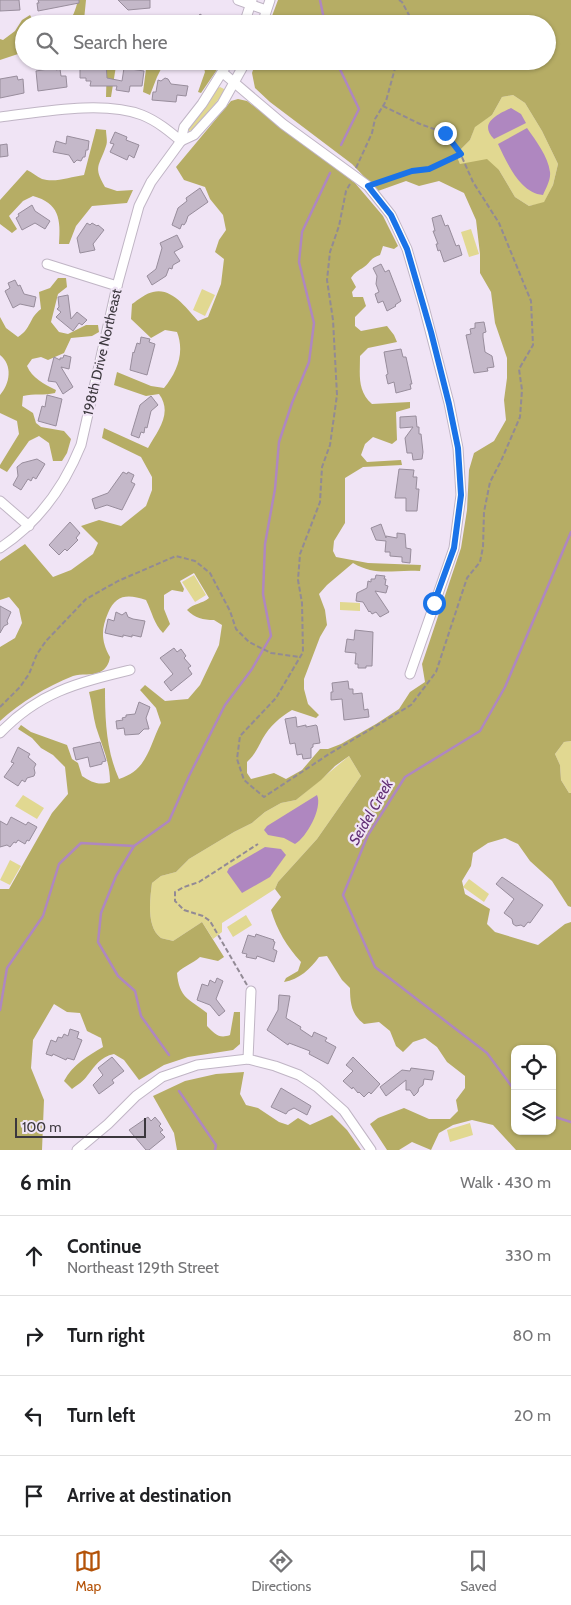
<!DOCTYPE html>
<html lang="en">
<head>
<meta charset="utf-8">
<style>
  :root { --surface:#fff; --page:#f6f6f6; --text:#202124; --muted:#757577; --line:#e0e0e0; --accent:#b45309 }
  body { margin:0; font-family:Cabin,sans-serif; background:var(--page); color:var(--text) }
  .controls { position:absolute; right:15px; bottom:15px; display:grid; overflow:hidden; border-radius:10px; box-shadow:0 1px 4px #0004 }
  .controls button { width:45px; height:45px; display:grid; place-items:center; padding:0; border:0; border-bottom:1px solid var(--line); background:var(--surface); color:var(--text); font:25px sans-serif }
  .scale { position:absolute; left:15px; bottom:12px; width:131px; box-sizing:border-box; padding-left:5px; border:2px solid #3b373d; border-top:0; font-size:14px; line-height:18px; white-space:nowrap; color:#3b373d; -webkit-text-stroke:4px #f0e4f5; paint-order:stroke }
  .stop { position:absolute; width:15px; height:15px; margin:-11px; border:4px solid #1a73e8; border-radius:50%; background:#fff }
  .stop.end { background:#1a73e8; border-color:#fff; box-shadow:0 1px 5px #0008 }
  .list { margin:0; padding:0; list-style:none }
  h2 { display:flex; justify-content:space-between; align-items:center; height:65px; margin:0; padding:0 20px; font-size:21px }
  h2 small { font-size:16px; font-weight:400; color:var(--muted) }
  .list li { display:grid; grid-template-columns:32px 1fr auto; gap:15px; align-items:center; box-sizing:border-box; height:80px; padding:0 20px; border-top:1px solid var(--line) }
  .list b { display:block; font-size:19px; white-space:nowrap }
  .list p { margin:0; font-size:16px; white-space:nowrap; color:var(--muted) }
  .list em { font-size:16px; font-style:normal; color:var(--muted) }
  .icon { flex:none; width:28px; height:28px; fill:none; stroke:currentColor; stroke-width:2; stroke-linecap:round; stroke-linejoin:round }
  .map { position:relative; flex:none; width:571px; height:1150px; overflow:hidden }
  .search { position:absolute; background:var(--surface); box-shadow:0 1px 4px #0004; left:15px; right:15px; top:15px; height:55px; display:flex; align-items:center; gap:12px; box-sizing:border-box; padding:0 18px; border-radius:28px; color:var(--muted); font-size:19px }
  .sheet { height:385px; background:var(--surface) }
  nav { display:flex; justify-content:space-around; align-items:center; box-sizing:border-box; height:70px; border-top:1px solid var(--line); background:var(--surface); font-size:14px; color:var(--muted) }
  nav a { display:grid; justify-items:center; gap:2px }
  nav .on { color:var(--accent) }
  .map>svg:first-child { display:block }
  .green { fill:#e1d891 }
  .forest { fill:#b6ad65; fill-rule:evenodd }
  .water { fill:#af87c0 }
  .lines { fill:none; stroke-linecap:round; stroke-linejoin:round }
  .stream { stroke:#af87c0; stroke-width:2.5 }
  .building { fill:#c4b8c9; stroke:#988d9c }
  .minor-casing { stroke:#c0b5c5; stroke-width:11 }
  .path { stroke:#928a95; stroke-width:2; stroke-dasharray:5 2.5; stroke-linecap:butt }
  .minor { stroke:#fff; stroke-width:9 }
  .route { stroke:#1a73e8; stroke-width:6 }
  .labels { text-anchor:middle; dominant-baseline:central; stroke-width:4.5; stroke-linejoin:round; paint-order:stroke }
  .street-label { font-size:14px; fill:#3b373d; stroke:#f0e4f5 }
  .water-label { font-size:15px; font-style:italic; fill:#622f75; stroke:#f0e4f5 }
</style>
</head>
<body>
<div class="map">
<svg width="571" height="1150" viewBox="0 0 571 1150">
  <rect width="100%" height="100%" fill="#f0e4f5"/>
  <g class="green">
    <polygon points="220,87 224,89 224,93 193,130 189,131 188,129 216,89"/>
    <polygon points="513,95 525,103 542,131 558,164 553,185 544,203 529,206 515,197 499,170 460,164 456,154 470,140 475,126 492,115 502,97"/>
    <polygon points="471,229 479,254 469,257 461,232"/>
    <polygon points="202,289 215,295 205,316 193,310"/>
    <polygon points="194,575 206,595 195,602 182,582"/>
    <polygon points="340,602 360,603 360,611 340,610"/>
    <polygon points="571,741 571,793 569,793 561,780 560,765 555,754 564,742"/>
    <path d="M 349,756 L 361,776 L 317,839 L 278,882 L 275,889 L 222,923 L 222,932 L 213,939 L 202,922 L 173,941 C 170,940 164,939 161,938 C 146,927 150,899 152,883 L 161,876 L 176,872 L 189,859 L 234,832 L 252,823 L 265,812 L 281,803 L 296,800 Z"/>
    <polygon points="23,795 44,808 37,819 15,806"/>
    <polygon points="10,860 21,866 10,885 0,880"/>
    <polygon points="469,879 489,894 484,902 463,887"/>
    <polygon points="246,915 252,925 233,937 227,927"/>
    <polygon points="470,1123 473,1135 450,1142 447,1130"/>
  </g>
  <g class="forest">
    <path d="M 78,0 L 86,0 L 84,20 L 82,24 L 66,24 C 73,19 76,8 78,0 Z"/>
    <path d="M 278,0 L 571,0 L 571,741 L 564,742 L 555,754 L 560,765 L 561,780 L 569,793 L 571,793 L 571,907 L 568,906 L 552,881 L 530,861 L 518,844 L 505,838 L 488,843 L 473,853 L 471,866 L 462,881 L 465,894 L 490,909 L 487,924 L 495,932 L 538,945 L 565,924 L 571,922 L 571,1150 L 516,1150 L 493,1125 L 472,1120 L 453,1125 L 439,1133 L 431,1150 L 412,1142 L 399,1150 L 387,1150 L 370,1124 L 378,1118 L 404,1108 L 429,1119 L 450,1119 L 458,1111 L 456,1100 L 465,1088 L 465,1076 L 447,1062 L 437,1047 L 425,1038 L 413,1042 L 403,1052 L 396,1046 L 390,1031 L 379,1022 L 364,1024 C 352,1015 350,1004 350,988 L 342,980 L 327,956 L 319,957 C 311,968 299,980 284,982 L 286,978 L 298,971 L 301,962 C 287,947 277,930 271,910 L 281,897 L 275,889 L 278,882 L 317,839 L 361,776 L 349,756 L 335,766 L 321,780 L 296,800 L 281,803 L 265,812 L 252,823 L 234,832 L 189,859 L 176,872 L 161,876 L 152,883 C 150,899 146,927 161,938 C 164,939 170,940 173,941 L 202,922 L 224,957 L 218,961 L 200,957 C 192,964 184,966 177,973 C 179,998 189,999 207,1013 L 207,1026 C 215,1034 219,1039 230,1035 L 234,1012 L 240,1012 L 240,1044 L 233,1050 L 188,1057 L 164,1065 L 139,1080 L 124,1060 L 114,1054 C 100,1057 96,1065 87,1076 C 84,1081 77,1085 72,1089 L 64,1081 C 73,1064 88,1056 103,1047 L 101,1038 L 87,1031 L 80,1013 L 67,1012 L 54,1004 L 33,1040 L 31,1068 L 44,1100 L 42,1150 L 0,1150 L 0,889 L 9,889 L 52,813 L 68,794 L 65,767 L 53,755 L 41,748 L 32,738 L 18,729 L 21,725 L 31,732 L 67,745 L 72,759 L 78,763 L 82,776 C 91,782 99,786 110,782 C 110,762 102,746 96,727 C 93,716 92,703 89,692 L 105,688 C 105,719 106,750 119,779 C 148,770 149,746 161,723 L 156,708 L 140,690 L 145,685 L 165,701 L 188,699 L 200,685 L 219,645 L 222,625 L 214,620 C 203,620 195,618 187,610 C 194,603 202,604 209,598 L 194,573 L 180,581 L 184,589 L 183,592 L 172,590 L 164,595 L 164,609 L 170,624 L 163,633 C 154,624 152,612 146,600 C 128,594 116,594 108,613 C 101,629 101,641 110,657 C 109,664 106,669 100,672 C 92,676 81,673 73,676 C 46,687 21,702 0,721 L 0,647 L 15,638 L 22,623 L 19,609 L 9,597 L 0,600 L 0,561 L 25,544 L 53,577 L 71,570 L 93,554 L 98,543 L 81,526 L 99,520 L 121,526 L 146,506 L 152,490 L 152,477 L 141,457 L 102,438 L 104,428 L 148,448 C 158,430 173,413 159,394 L 146,396 L 114,385 L 117,372 L 151,386 L 164,388 C 177,372 185,353 177,332 L 165,330 L 151,338 L 131,319 L 132,304 C 138,300 146,293 153,292 C 172,287 187,309 198,321 L 208,317 L 221,284 L 224,259 L 215,252 L 219,240 L 226,230 L 223,215 L 210,199 L 205,187 L 184,180 L 176,167 L 231,101 L 238,99 L 247,101 L 355,183 L 383,216 L 398,246 L 394,249 L 383,246 L 380,255 C 370,258 371,262 364,267 C 358,271 355,272 351,278 L 356,287 L 352,292 L 353,297 L 363,297 L 366,306 L 355,317 L 355,326 L 361,331 L 387,326 L 394,335 L 397,342 L 368,348 L 360,356 C 360,375 357,391 372,404 L 410,402 L 410,408 L 396,412 L 397,440 L 392,444 L 373,437 L 365,444 L 361,455 L 367,462 L 401,460 L 402,465 L 363,467 L 345,478 L 345,523 L 334,541 L 333,551 L 336,557 L 368,563 L 421,565 L 420,571 C 394,569 377,577 353,563 L 327,585 L 319,594 L 325,610 L 327,625 L 320,637 L 304,679 L 304,689 L 308,704 L 319,715 L 316,718 L 292,710 C 280,717 270,726 263,738 C 257,749 256,753 247,762 L 247,773 L 251,779 L 274,773 L 286,779 L 302,770 L 320,749 L 328,749 L 341,744 L 376,724 L 399,709 L 410,692 L 425,682 L 422,664 L 461,548 L 467,510 L 469,470 L 474,453 L 494,441 L 506,420 L 504,400 L 507,378 L 507,358 L 495,323 L 491,292 L 480,273 L 480,254 L 476,220 L 464,193 L 439,181 L 419,186 L 406,181 L 378,191 L 352,164 L 270,102 L 255,88 L 252,73 L 256,61 L 547,61 L 547,24 L 269,24 ZM 513,95 L 525,103 L 542,131 L 558,164 L 553,185 L 544,202 L 529,206 L 515,197 L 499,170 L 487,159 L 460,164 L 456,154 L 470,140 L 475,127 L 492,115 L 502,97 ZM 515,1049 L 552,1049 L 552,1131 L 515,1131 Z"/>
    <polygon points="30,15 35,24 24,24 24,52 0,60 0,39 3,40 15,31 22,20"/>
    <polygon points="107,61 118,61 116,66 111,97 106,97"/>
    <polygon points="151,61 165,61 157,77 150,95 143,92 146,69"/>
    <polygon points="188,61 223,61 201,93 198,92 205,72 203,65 191,64"/>
    <path d="M 96,129 L 106,130 C 106,135 108,142 106,146 C 99,167 93,166 105,187 L 117,191 L 133,190 L 127,203 L 92,206 L 76,226 L 69,244 L 59,244 C 61,219 59,203 33,196 L 23,201 L 9,216 L 17,229 L 12,233 L 0,224 L 0,200 L 27,170 C 32,172 37,177 42,179 C 55,183 70,177 84,175 Z"/>
    <path d="M 58,278 L 66,278 L 67,287 L 58,294 L 51,322 L 59,332 L 68,334 L 86,325 L 98,325 L 99,332 L 92,336 L 71,338 L 64,353 L 48,360 L 41,357 L 32,359 L 27,366 C 32,378 44,384 56,390 L 55,393 C 44,396 34,393 23,396 L 22,406 L 33,413 L 36,423 L 41,427 L 64,431 L 71,439 L 67,453 L 62,461 L 53,461 L 49,443 L 39,436 L 29,441 L 7,472 L 0,468 L 0,465 L 19,434 L 17,421 L 0,413 L 0,395 C 10,384 13,365 0,355 L 0,317 L 6,328 L 18,337 C 32,328 28,319 41,309 L 39,292 L 50,288 Z"/>
    <polygon points="244,1072 240,1094 246,1105 258,1108 279,1122 288,1125 298,1118 310,1125 332,1115 347,1130 361,1150 177,1150 174,1133 153,1096 185,1081 216,1074"/>
  </g>
  <g class="water">
    <path d="M 511,108 L 521,114 L 526,123 L 494,139 C 478,123 498,114 511,108 Z"/>
    <path d="M 527,128 C 536,141 548,156 550,172 C 551,180 546,188 543,195 C 520,193 507,163 498,144 Z"/>
    <path d="M 317,795 C 323,808 306,838 295,844 L 284,838 L 268,835 L 264,830 L 267,826 Z"/>
    <polygon points="265,847 281,849 286,855 270,877 242,893 227,872 229,868"/>
  </g>
  <g class="lines">
    <g class="stream">
      <polyline points="320,0 325,24"/>
      <polyline points="336,61 359,109 341,145"/>
      <polyline points="134,846 116,876 101,913 98,942 118,976 135,991 141,1016 169,1055"/>
      <polyline points="0,1010 7,968 43,916 59,864 81,843 134,846 169,821 189,776 225,705 252,669 271,636 263,594 265,544 275,489 279,442 292,403 309,362 314,323 299,262 302,232 330,173"/>
      <polyline points="179,1091 216,1145 215,1150"/>
      <polyline points="515,1091 487,1053 375,967 343,895 368,835 405,777 480,731 505,687 571,532"/>
      <polyline points="552,1116 571,1122"/>
    </g>
  </g>
  <g class="building">
    <polygon points="0,0 19,0 20,10 0,11"/>
    <polygon points="38,0 79,0 79,3 38,11 37,3 39,3"/>
    <polygon points="118,0 150,0 150,8 128,10"/>
    <polygon points="200,14 214,24 193,24"/>
    <polygon points="106,64 107,78 122,81 124,68 144,71 142,86 130,86 129,92 116,90 117,86 90,86 91,81 86,81 86,78 80,78 80,65"/>
    <polygon points="51,65 56,70 60,69 61,76 66,76 67,87 38,91 36,71 48,69"/>
    <polygon points="17,76 18,80 23,79 24,93 0,98 0,79"/>
    <polygon points="165,78 168,79 171,84 188,86 186,96 177,95 176,102 152,100 153,92 156,92 158,80 161,81"/>
    <polygon points="115,132 127,137 126,140 139,145 134,158 129,155 127,160 110,152 114,144 110,143"/>
    <polygon points="67,136 89,141 88,150 86,150 85,157 83,157 81,161 77,160 74,163 69,155 53,152 56,141 66,144"/>
    <polygon points="7,144 8,156 0,157 0,145"/>
    <polygon points="200,188 208,202 188,216 186,222 184,225 182,224 180,229 172,225 178,208 187,201 186,198"/>
    <polygon points="32,205 35,211 50,221 45,229 35,223 22,230 16,218 19,216 18,214"/>
    <polygon points="441,215 445,226 448,225 456,246 459,245 462,255 444,262 440,250 438,251 436,244 438,244 433,231 435,231 432,218"/>
    <polygon points="87,223 90,225 92,223 97,226 98,225 104,230 93,244 95,250 80,253 77,238"/>
    <polygon points="177,235 183,247 174,252 180,261 173,265 172,269 169,268 166,276 152,285 147,276 156,269 162,248 160,243"/>
    <polygon points="381,264 385,272 389,270 401,301 395,305 396,306 387,311 383,301 378,303 375,294 379,292 376,284 377,276 373,268"/>
    <polygon points="15,280 18,286 20,285 24,294 36,297 34,307 20,304 13,308 5,291 10,288 8,283"/>
    <polygon points="68,295 71,319 77,312 87,320 82,325 79,323 73,331 56,317 61,312 57,309 59,307 58,297"/>
    <polygon points="484,322 486,332 483,333 483,337 485,352 492,356 494,367 487,368 488,371 474,373 466,335 471,334 470,329 475,328 475,323"/>
    <polygon points="141,337 150,339 149,342 155,344 147,375 130,370 133,352 134,353 137,343 140,344"/>
    <polygon points="401,349 403,357 406,357 412,384 410,384 411,389 396,393 394,382 388,384 386,375 388,374 384,352"/>
    <polygon points="64,355 71,357 69,369 61,367 73,387 63,394 56,382 48,381 54,357 60,360 60,358 63,358"/>
    <polygon points="47,395 62,399 56,426 38,421 42,406 45,407"/>
    <polygon points="151,396 158,405 151,411 147,428 145,427 144,433 141,432 139,438 131,435 140,405"/>
    <polygon points="416,416 417,427 419,427 419,434 421,434 423,452 422,459 413,460 412,453 407,453 405,438 413,427 400,428 400,417"/>
    <polygon points="37,459 45,464 36,479 33,477 31,481 28,479 21,490 13,485 18,476 17,467 22,463"/>
    <polygon points="399,469 414,470 413,477 417,477 416,489 419,489 417,511 406,511 406,498 395,498"/>
    <polygon points="123,472 127,474 128,472 134,475 131,482 135,484 122,510 107,505 95,509 92,499 108,493"/>
    <polygon points="70,522 80,533 76,538 78,540 67,551 65,549 59,555 49,545"/>
    <polygon points="381,524 386,538 386,536 397,538 397,533 405,534 406,548 411,549 410,563 402,562 402,557 390,556 390,552 385,552 386,541 376,540 371,528"/>
    <polygon points="376,575 385,576 384,579 386,579 385,585 388,586 386,593 375,591 389,612 380,617 376,612 372,614 370,611 369,612 363,602 356,601 357,593 367,588 368,581 371,582 371,579 375,579"/>
    <polygon points="0,606 11,612 7,621 8,624 4,626 0,633"/>
    <polygon points="116,612 122,615 126,612 128,617 133,619 145,621 141,637 132,635 132,637 123,635 123,637 118,636 105,633 108,619 114,621"/>
    <polygon points="355,630 373,632 372,666 366,666 366,668 358,668 358,664 355,664 356,653 345,652 347,639 354,640"/>
    <polygon points="174,648 177,652 181,649 186,656 184,658 191,666 188,668 192,674 171,691 164,682 173,674 160,658"/>
    <polygon points="348,681 349,689 353,689 353,694 362,693 364,710 368,709 369,717 344,720 342,699 331,700 331,692 333,692 332,683"/>
    <polygon points="139,702 150,707 146,718 149,729 144,729 139,734 125,735 124,728 117,729 116,721 123,720 122,718 126,717 126,715 135,714"/>
    <polygon points="296,717 297,727 306,725 306,727 316,725 317,726 320,743 313,744 313,747 311,748 311,758 303,759 302,754 297,755 295,743 290,744 285,719"/>
    <polygon points="100,742 106,761 102,762 102,764 90,767 88,757 76,760 73,748"/>
    <polygon points="18,747 30,754 28,757 36,764 34,768 35,773 34,776 27,778 25,782 22,780 18,786 4,777 14,763 11,762"/>
    <polygon points="11,817 26,825 28,822 37,827 29,841 27,840 25,844 18,840 16,843 14,842 10,847 7,845 0,847 0,821 7,825"/>
    <polygon points="502,877 543,905 530,923 528,922 524,927 521,925 516,926 513,924 512,919 504,913 514,899 496,884"/>
    <polygon points="256,934 274,940 273,941 275,942 273,949 277,951 274,962 257,956 256,959 246,957 247,954 242,953 248,935 255,937"/>
    <polygon points="217,978 223,981 216,999 225,1011 219,1016 210,1005 197,1000 202,984 208,986 210,980 215,983"/>
    <polygon points="279,995 290,996 286,1018 301,1027 300,1029 312,1037 314,1032 327,1038 325,1041 336,1047 328,1064 309,1054 310,1051 289,1043 288,1045 267,1030 278,1010"/>
    <polygon points="70,1029 79,1032 77,1038 82,1040 74,1060 67,1058 66,1060 53,1054 52,1056 46,1054 51,1040 56,1042 58,1037 62,1038 64,1034 68,1036"/>
    <polygon points="112,1057 124,1071 112,1080 114,1083 99,1094 93,1085 103,1075 98,1068"/>
    <polygon points="353,1057 380,1084 371,1094 369,1092 364,1097 359,1092 358,1093 353,1087 352,1089 343,1081 353,1071 346,1065"/>
    <polygon points="411,1068 434,1071 432,1080 424,1079 423,1085 419,1088 418,1092 414,1096 410,1090 406,1090 406,1080 386,1096 380,1087 402,1070 410,1071"/>
    <polygon points="281,1088 311,1106 307,1115 294,1108 288,1111 286,1114 271,1107"/>
    <polygon points="148,1117 151,1121 155,1117 161,1124 159,1126 163,1130 160,1132 165,1137 149,1150 146,1150 129,1130"/>
  </g>
  <g class="lines">
    <g class="minor-casing">
      <g id="minor">
        <polyline points="238,0 266,10"/>
        <polyline points="244,24 252,0"/>
        <polyline points="262,24 270,0"/>
        <polyline points="223,73 283,124 368,186 391,215 407,249 424,307 449,403 458,448 461,495 454,548 410,674"/>
        <path d="M 0,117 C 41,112 104,100 142,115 C 157,121 169,131 181,141"/>
        <polyline points="181,141 194,135 222,104 246,61"/>
        <polyline points="47,264 117,286"/>
        <polyline points="0,501 29,526"/>
        <path d="M 0,548 C 38,523 64,487 81,445 L 117,286 L 139,206 L 151,182 L 181,141 L 184,127 L 202,104 L 229,61"/>
        <path d="M 0,733 C 39,692 77,683 130,670"/>
        <polyline points="248,1059 251,991"/>
        <polyline points="77,1150 108,1124 136,1096 162,1077 197,1065 248,1059 275,1066 299,1075 317,1087 344,1111 371,1150"/>
      </g>
    </g>
    <g class="path">
      <polyline points="399,0 402,2 410,17 408,24"/>
      <polyline points="356,168 372,133 375,119 386,101 397,61"/>
      <polyline points="376,183 412,171 429,169 461,155"/>
      <polyline points="350,184 346,191 339,226 330,252 327,280 333,320 337,395 330,445 322,467 320,502 300,554 298,580 302,603 303,652 276,698 240,736 237,759 244,780 264,797 329,754 411,705 436,672 467,578 480,562 483,547 484,512 490,482 501,461 520,417 522,390 519,369 533,345 531,301 499,223 473,182 461,155 445,133 420,124 383,106"/>
      <polyline points="0,707 20,687 29,674 37,654 46,641 86,599 118,581 176,556 195,561 210,573 230,611 236,629 249,642 271,653 300,657"/>
      <polyline points="247,985 210,921 203,916 184,910 175,901 175,892 184,887 199,882 258,844"/>
    </g>
    <use href="#minor" class="minor"/>
  </g>
  <g class="lines">
    <polyline class="route" points="434,603 454,548 461,495 458,448 449,404 431,332 407,249 391,215 368,186 412,171 429,169 461,154 445,133"/>
  </g>
  <g class="labels">
    <g class="street-label">
      <text transform="translate(102 352) rotate(-77)">198th Drive Northeast</text>
    </g>
    <g class="water-label">
      <text transform="translate(371 812) rotate(-60)">Seidel Creek</text>
    </g>
  </g>
</svg>
<div class="controls">
<button><svg class="icon" aria-label="locate" viewBox="0 0 24 24"><circle cx="12" cy="12" r="6"/><path d="M12 2v4M12 18v4M2 12h4M18 12h4"/></svg></button>
<button><svg class="icon" aria-label="layers" viewBox="0 0 24 24"><path d="M12 4l9 5-9 5-9-5zM3 14l9 5 9-5"/></svg></button>
</div>
<div class="scale">100 m</div>
<div class="stop" style="left:434px;top:603px"></div>
<div class="stop end" style="left:445px;top:133px"></div>
<div class="search"><svg class="icon" aria-label="search" viewBox="0 0 24 24"><circle cx="10" cy="10" r="6"/><path d="M15 15l6 6"/></svg>Search here</div>
</div>
<section class="sheet">
<h2>6 min<small>Walk · 430 m</small></h2>
<ul class="list">
<li><svg class="icon" aria-label="ahead" viewBox="0 0 24 24"><path d="M12 20V5M6 11l6-6 6 6"/></svg><div><b>Continue</b><p>Northeast 129th Street</p></div><em>330 m</em></li>
<li><svg class="icon" aria-label="right" viewBox="0 0 24 24"><path d="M7 20v-9h11M14 6l5 5-5 5"/></svg><div><b>Turn right</b></div><em>80 m</em></li>
<li><svg class="icon" aria-label="left" viewBox="0 0 24 24"><path d="M17 20v-9H6M10 6l-5 5 5 5"/></svg><div><b>Turn left</b></div><em>20 m</em></li>
<li><svg class="icon" aria-label="arrive" viewBox="0 0 24 24"><path d="M6 21V4h12l-3 4 3 4H6"/></svg><div><b>Arrive at destination</b></div></li>
</ul>
</section>
<nav>
<a class="on"><svg class="icon" aria-label="map" viewBox="0 0 24 24"><path d="M3 6l6-2 6 2 6-2v14l-6 2-6-2-6 2zM9 4v14M15 6v14"/></svg>Map</a>
<a><svg class="icon" aria-label="directions" viewBox="0 0 24 24"><path d="M12 3l9 9-9 9-9-9zM9 14v-3h6M13 9l2 2-2 2"/></svg>Directions</a>
<a><svg class="icon" aria-label="saved" viewBox="0 0 24 24"><path d="M7 4h10v16l-5-4-5 4z"/></svg>Saved</a>
</nav>
</body>
</html>
